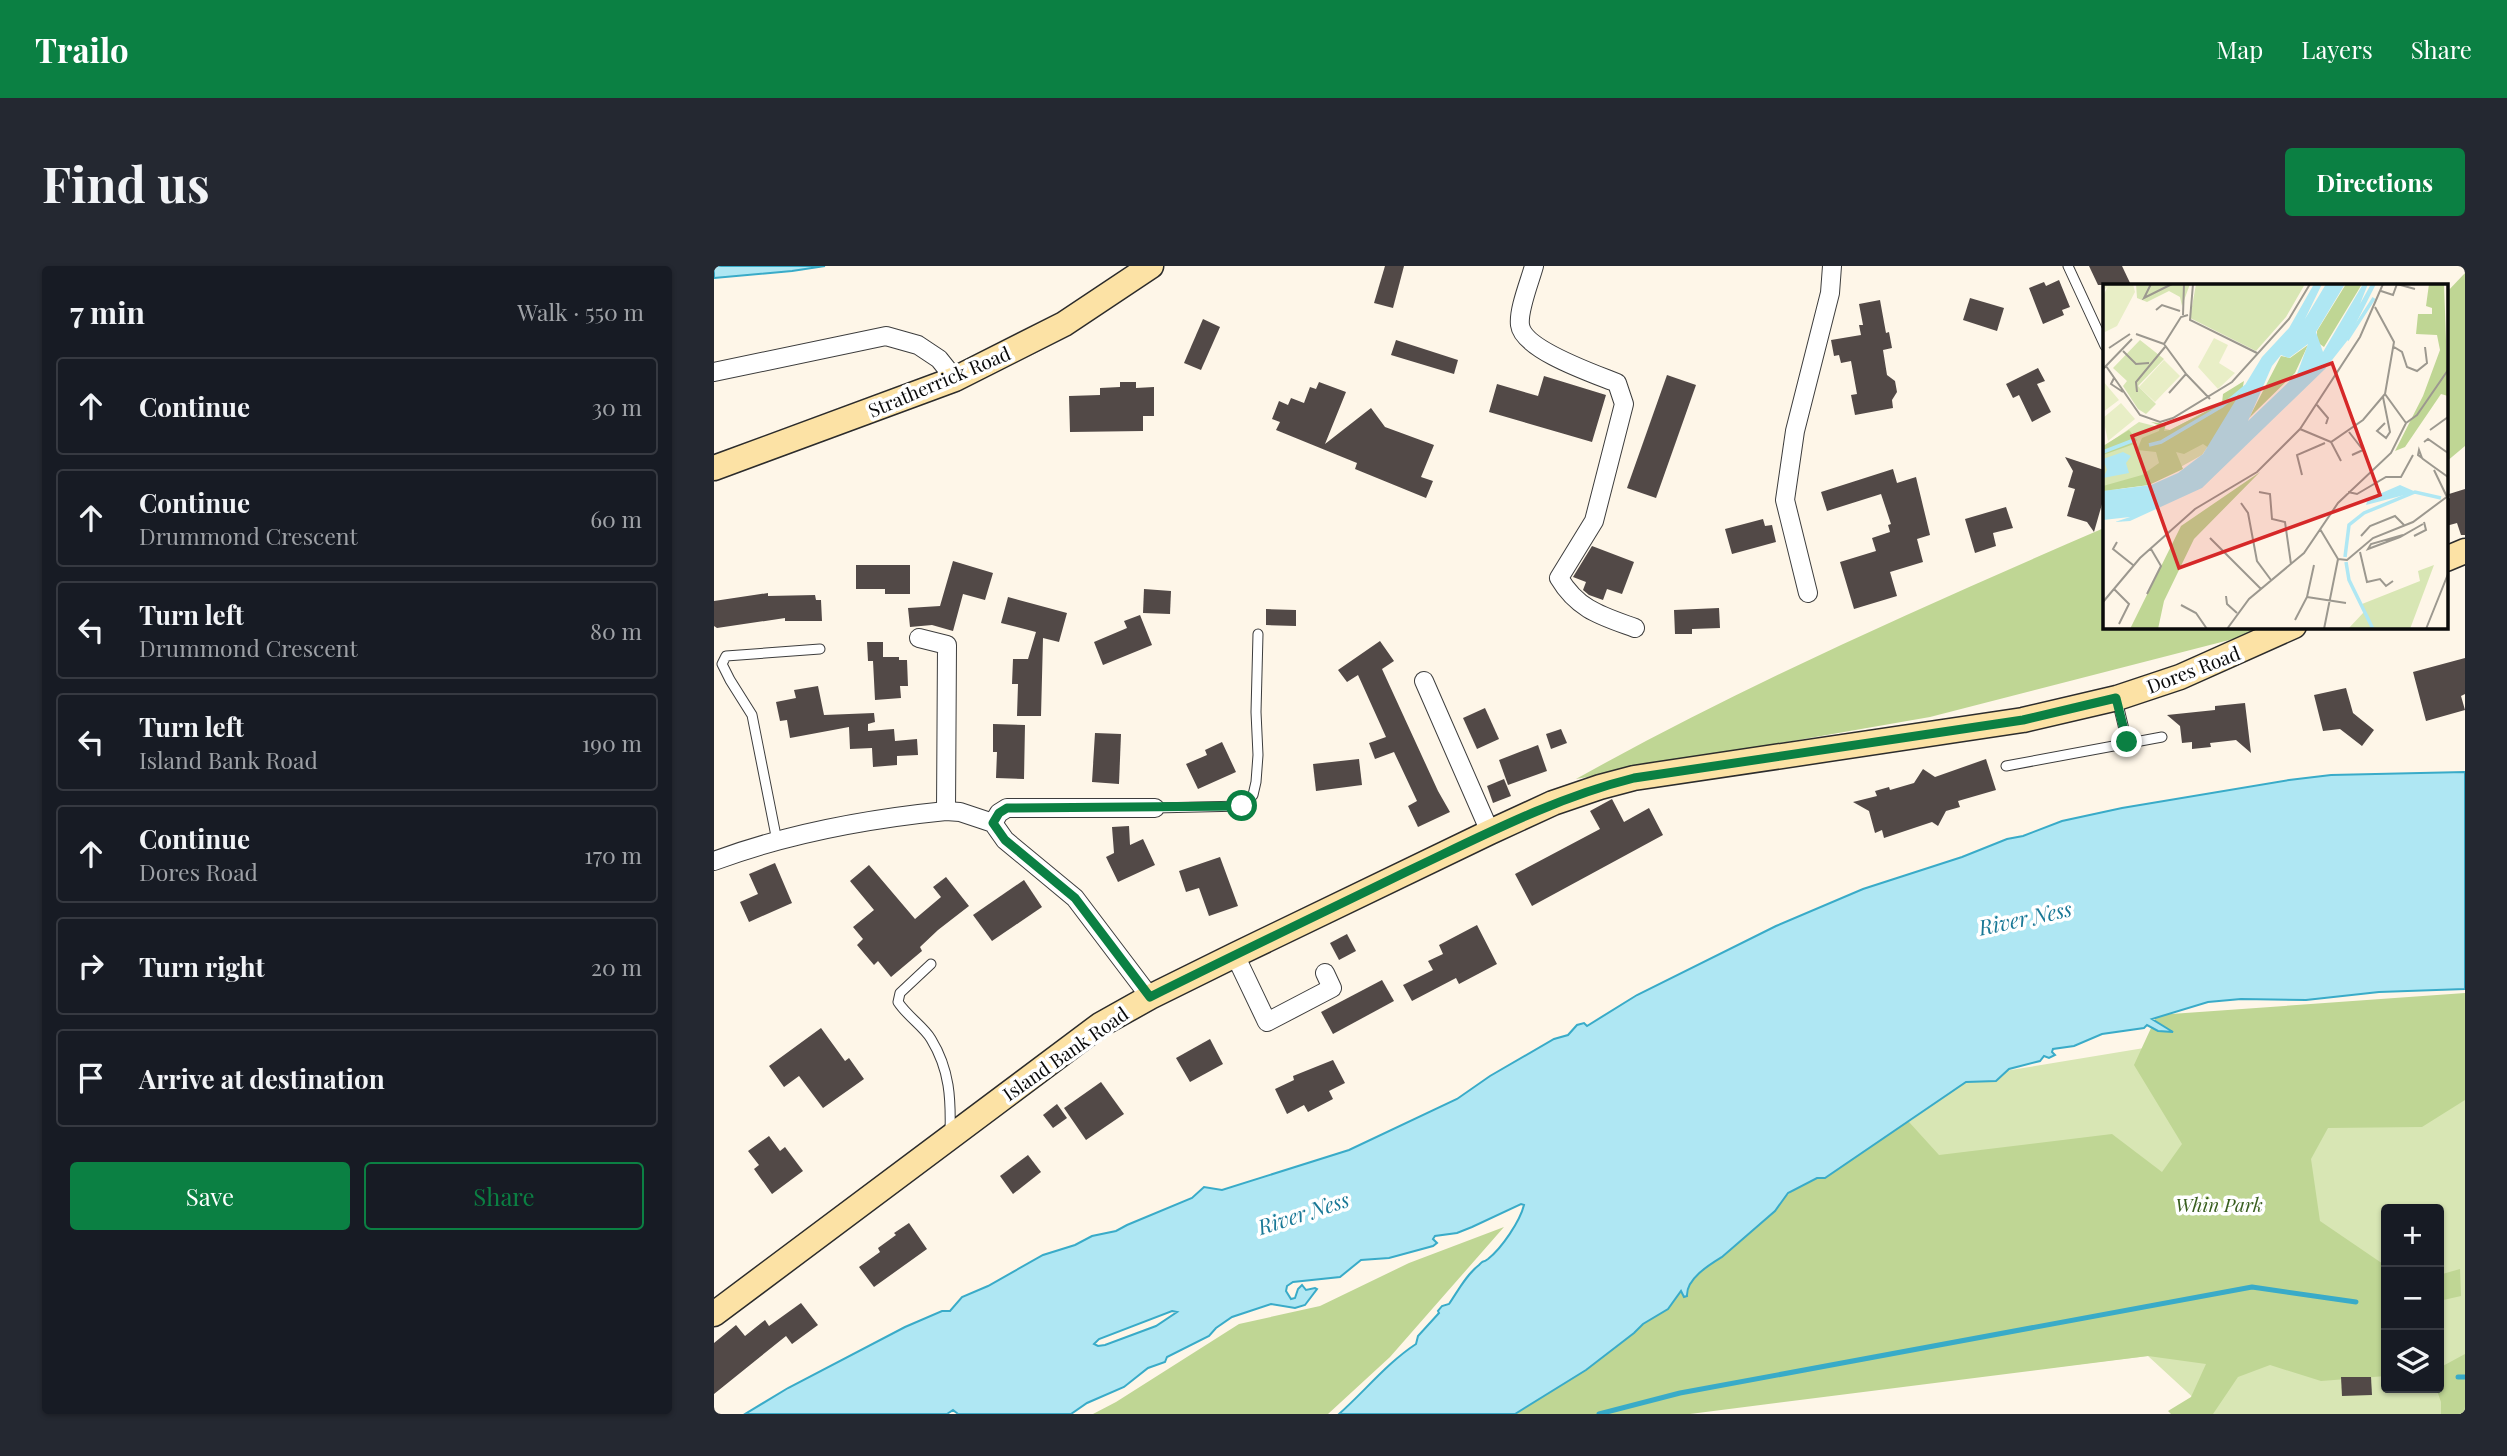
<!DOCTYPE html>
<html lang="en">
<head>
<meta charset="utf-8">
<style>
  :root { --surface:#171b24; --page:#242831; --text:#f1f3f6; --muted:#9ea1a6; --line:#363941; --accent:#0b8043 }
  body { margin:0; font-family:"Playfair Display",serif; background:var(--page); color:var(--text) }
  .controls { position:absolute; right:21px; bottom:21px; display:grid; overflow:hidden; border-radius:7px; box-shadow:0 2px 5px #0004 }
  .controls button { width:63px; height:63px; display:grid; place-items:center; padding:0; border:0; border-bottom:2px solid var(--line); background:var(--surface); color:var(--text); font:35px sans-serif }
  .stop { position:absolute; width:21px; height:21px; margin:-16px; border:5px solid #0b8043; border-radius:50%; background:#fff }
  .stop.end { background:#0b8043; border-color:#fff; box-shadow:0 2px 7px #0008 }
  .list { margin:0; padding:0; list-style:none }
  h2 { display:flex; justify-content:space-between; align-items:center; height:91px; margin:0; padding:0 28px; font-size:30px }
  h2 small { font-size:23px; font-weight:400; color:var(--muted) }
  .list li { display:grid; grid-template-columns:46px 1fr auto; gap:21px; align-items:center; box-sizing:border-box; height:98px; margin:0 14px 14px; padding:0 14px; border:2px solid var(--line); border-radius:7px }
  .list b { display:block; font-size:26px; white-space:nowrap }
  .list p { margin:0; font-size:23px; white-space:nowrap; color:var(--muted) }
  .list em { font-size:23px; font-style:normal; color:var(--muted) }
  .actions { display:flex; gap:14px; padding:21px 28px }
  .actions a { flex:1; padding:16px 0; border:2px solid var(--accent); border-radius:7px; text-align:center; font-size:24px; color:var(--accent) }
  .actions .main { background:var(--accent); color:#fff }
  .icon { flex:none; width:38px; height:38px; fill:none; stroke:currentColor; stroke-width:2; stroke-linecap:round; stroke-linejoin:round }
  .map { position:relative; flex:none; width:1751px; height:1148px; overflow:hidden; border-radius:7px }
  header { display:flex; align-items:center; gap:42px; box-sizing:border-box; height:98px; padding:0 35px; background:var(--accent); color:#fff }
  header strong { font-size:33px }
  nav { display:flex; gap:38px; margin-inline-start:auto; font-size:24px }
  .intro { display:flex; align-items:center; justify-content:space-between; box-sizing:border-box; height:168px; padding:0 42px }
  h1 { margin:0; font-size:49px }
  .button { padding:18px 32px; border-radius:7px; background:var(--accent); color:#fff; font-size:24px; font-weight:700 }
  main { display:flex; gap:42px; padding:0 42px }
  aside { flex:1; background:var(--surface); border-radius:7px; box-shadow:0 2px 5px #0004 }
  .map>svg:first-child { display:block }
  .green { fill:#d8e6b4; fill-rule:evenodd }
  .forest { fill:#bfd694 }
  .water { fill:#afe7f3; stroke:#39abc8; stroke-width:2; fill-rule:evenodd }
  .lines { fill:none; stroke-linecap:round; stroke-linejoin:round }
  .stream { stroke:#39abc8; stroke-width:5 }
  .building { fill:#524947 }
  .lane-casing { stroke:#3d3d3d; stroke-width:11 }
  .street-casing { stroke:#3d3d3d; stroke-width:20 }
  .secondary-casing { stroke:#2c2c2c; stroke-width:27 }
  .lane { stroke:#fff; stroke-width:9 }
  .street { stroke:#fff; stroke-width:18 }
  .secondary { stroke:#fce2a5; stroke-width:24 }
  .route { stroke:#0b8043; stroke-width:9 }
  .labels { text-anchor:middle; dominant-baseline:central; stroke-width:7; stroke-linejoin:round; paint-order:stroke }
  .street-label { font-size:19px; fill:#0a0a0a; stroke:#fff }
  .park-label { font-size:19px; font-style:italic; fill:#385e1e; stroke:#fff }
  .water-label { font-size:21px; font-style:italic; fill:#197896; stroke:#fff }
  .inset-river { fill:none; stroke:#afe7f3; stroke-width:3.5 }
  .inset-road { fill:none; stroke:#9c988f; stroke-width:2 }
  .view { fill:#d62828; fill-opacity:0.15; stroke:#d62828; stroke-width:3.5 }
  .inset-edge { fill:none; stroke:#0a0a0a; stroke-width:3.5 }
</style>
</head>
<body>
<header>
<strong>Trailo</strong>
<nav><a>Map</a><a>Layers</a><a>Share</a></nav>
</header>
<div class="intro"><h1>Find us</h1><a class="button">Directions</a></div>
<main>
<aside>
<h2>7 min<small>Walk · 550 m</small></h2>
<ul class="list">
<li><svg class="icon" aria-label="ahead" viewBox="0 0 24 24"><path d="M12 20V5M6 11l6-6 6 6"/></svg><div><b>Continue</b></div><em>30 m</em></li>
<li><svg class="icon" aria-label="ahead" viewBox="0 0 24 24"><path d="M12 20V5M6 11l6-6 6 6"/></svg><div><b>Continue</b><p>Drummond Crescent</p></div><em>60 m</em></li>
<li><svg class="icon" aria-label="left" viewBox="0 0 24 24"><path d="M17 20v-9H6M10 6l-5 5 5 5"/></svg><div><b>Turn left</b><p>Drummond Crescent</p></div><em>80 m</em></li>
<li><svg class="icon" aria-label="left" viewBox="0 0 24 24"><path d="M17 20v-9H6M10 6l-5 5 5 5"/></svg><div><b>Turn left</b><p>Island Bank Road</p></div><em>190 m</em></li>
<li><svg class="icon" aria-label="ahead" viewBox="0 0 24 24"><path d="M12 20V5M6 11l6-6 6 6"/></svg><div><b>Continue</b><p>Dores Road</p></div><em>170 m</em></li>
<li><svg class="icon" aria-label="right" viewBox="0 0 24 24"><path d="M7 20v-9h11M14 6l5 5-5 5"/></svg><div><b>Turn right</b></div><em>20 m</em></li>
<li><svg class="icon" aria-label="arrive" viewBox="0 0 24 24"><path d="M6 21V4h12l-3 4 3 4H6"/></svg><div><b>Arrive at destination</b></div></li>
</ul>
<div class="actions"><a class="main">Save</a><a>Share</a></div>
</aside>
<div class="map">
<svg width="1751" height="1148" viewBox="0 0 1751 1148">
  <rect width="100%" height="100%" fill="#fef6e8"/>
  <path class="green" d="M 1751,742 L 1751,1148 L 1497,1148 L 1434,1090 L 950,1148 L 901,1148 L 987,1002 L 1260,810 L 1643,747 ZM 1672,943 L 1725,943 L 1725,1122 L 1672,1122 Z"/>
  <g class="forest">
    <polygon points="1751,7 1751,180 1732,196 1732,27"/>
    <path d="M 1390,262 L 1391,360 L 1548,361 L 1527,371 L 1216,451 L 862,513 C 1032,418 1212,339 1390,262 Z"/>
    <polygon points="1751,727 1751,834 1708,861 1614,862 1597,893 1606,955 1672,1000 1672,1110 1607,1115 1556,1099 1524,1111 1499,1148 1457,1148 1454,1145 1477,1131 1492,1098 1434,1090 976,1148 801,1148 872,1104 920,1067 987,1002 1068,933 1185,845 1225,889 1398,868 1448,906 1468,878 1420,799 1443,749"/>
    <polygon points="790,961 676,1091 614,1148 379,1148 402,1136 525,1058 606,1040 695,997"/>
    <polygon points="1746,1003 1747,1030 1725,1035 1725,1009"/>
    <polygon points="1751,1088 1751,1148 1727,1148 1727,1136 1722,1122 1725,1122 1725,1102"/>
  </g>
  <g class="water">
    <polygon points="0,0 111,0 78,5 0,12"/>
    <path d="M 1751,506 L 1751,723 L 1665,726 L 1592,734 L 1527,733 L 1494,736 L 1438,753 L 1459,766 L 1444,765 L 1433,759 L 1430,762 L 1388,768 L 1360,780 L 1339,783 L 1338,786 L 1341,789 L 1335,792 L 1330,790 L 1326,795 L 1295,803 L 1282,815 L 1252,816 L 1111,912 L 1103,912 L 1074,927 L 1061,945 L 1008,991 C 995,999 972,1013 973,1030 L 970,1031 L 967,1025 L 954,1043 L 929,1058 L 920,1067 L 872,1104 L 801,1148 L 625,1148 C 651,1125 673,1097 702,1078 L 704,1070 L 725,1047 L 724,1045 L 728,1040 L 735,1038 C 744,1025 752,1009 765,999 C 771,993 767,998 774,993 C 788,982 806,955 810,939 L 807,938 L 758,961 L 743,967 L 721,970 L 719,973 L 723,977 L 719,980 L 675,992 L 647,994 L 626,1011 L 579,1016 L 573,1020 L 572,1025 L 577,1033 L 581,1032 L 584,1023 L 588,1019 L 592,1024 L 601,1022 L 603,1023 L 591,1039 L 581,1042 L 557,1038 L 518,1051 L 502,1062 L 495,1070 L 453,1091 L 451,1096 L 434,1102 L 410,1121 L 373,1137 L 357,1148 L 244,1148 L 239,1144 L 233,1148 L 31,1148 L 74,1122 L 191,1061 L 228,1045 L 236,1045 L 248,1031 L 274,1020 L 329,989 L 361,979 L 378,970 L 402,965 L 413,959 L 478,932 L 490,921 L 508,924 L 635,884 L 743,833 L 776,810 L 840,773 L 854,769 L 863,759 L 870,757 L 873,760 L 923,729 L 1062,660 L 1149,623 L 1248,591 L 1293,573 L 1309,570 L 1348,555 L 1408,542 L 1575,514 L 1617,509 ZM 458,1045 L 463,1046 L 442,1060 L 391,1079 L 384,1080 L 380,1078 L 385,1073 Z"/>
  </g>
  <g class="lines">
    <g class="stream">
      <polyline points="1744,1111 1751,1111"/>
      <polyline points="885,1148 966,1127 1538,1021 1642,1036"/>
    </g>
  </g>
  <g class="building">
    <polygon points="671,0 690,0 679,42 660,37"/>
    <polygon points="1375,0 1408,0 1417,19 1384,19"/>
    <polygon points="1345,14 1356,41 1348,44 1350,49 1329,58 1315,22 1330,16 1332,20"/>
    <polygon points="1256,32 1290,42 1283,65 1249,54"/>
    <polygon points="1166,34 1172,67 1175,66 1178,82 1169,84 1173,109 1181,115 1183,126 1178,134 1179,142 1141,149 1137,129 1143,128 1137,95 1127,97 1125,89 1120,90 1117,74 1147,69 1145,59 1149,59 1145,38"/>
    <polygon points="489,53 506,61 487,104 470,97"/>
    <polygon points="682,74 744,94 740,108 677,89"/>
    <polygon points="1324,102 1331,115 1323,118 1337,146 1318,156 1305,129 1299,132 1292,118"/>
    <polygon points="953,109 982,119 942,232 913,222"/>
    <polygon points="830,110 892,129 878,176 775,146 783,118 824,130"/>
    <polygon points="406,116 422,116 422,122 440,121 440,150 429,150 429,165 356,166 355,130 386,129 386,122 406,121"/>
    <polygon points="605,116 632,126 611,178 657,142 671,161 720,179 707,211 719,215 712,232 641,203 643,197 562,164 566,156 558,153 565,135 574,139 577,132 590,137 596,121 602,123"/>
    <polygon points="1351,191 1390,204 1390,231 1380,266 1373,256 1353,250 1361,223 1354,221 1359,205"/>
    <polygon points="1179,203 1183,217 1202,211 1216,269 1203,273 1209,296 1176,306 1183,330 1140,343 1126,296 1162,285 1158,272 1176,266 1174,259 1177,258 1167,228 1113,245 1107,226"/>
    <polygon points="1751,223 1751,269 1747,269 1743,257 1732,260 1732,233 1736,232 1735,228"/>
    <polygon points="1292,241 1299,262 1279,267 1282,280 1261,287 1251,253"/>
    <polygon points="1049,253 1051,260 1058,259 1062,276 1018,288 1011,263"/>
    <polygon points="878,280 920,296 908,328 893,323 889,334 875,329 869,324 872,316 859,311"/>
    <polygon points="239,295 279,307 271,334 249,328 239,365 218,359 196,361 194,342 226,340"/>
    <polygon points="142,299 196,299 196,328 171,328 171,323 142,323"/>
    <polygon points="430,323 457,325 456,348 429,347"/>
    <polygon points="54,327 54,330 101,329 102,334 107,334 108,355 71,355 71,352 3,362 0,360 0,335"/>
    <polygon points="294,331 353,347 345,376 329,372 327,450 303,450 304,418 298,418 299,393 314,393 322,366 287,357"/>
    <polygon points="1005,342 1006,362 978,363 978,368 961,368 960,344"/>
    <polygon points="552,343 582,344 582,360 552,359"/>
    <polygon points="426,349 438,379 389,399 380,376 413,362 410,355"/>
    <polygon points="666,375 680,395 668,403 724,525 736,546 704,561 694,540 703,535 680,486 661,493 655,477 672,471 644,409 633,416 624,404"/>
    <polygon points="153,376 169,376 169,391 185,391 185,394 193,394 194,420 186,420 187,432 161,434 159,395 154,395"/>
    <polygon points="1751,392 1751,428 1747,430 1751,444 1712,455 1699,406"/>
    <polygon points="104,420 110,449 160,447 161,456 154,458 154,465 180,463 181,475 203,473 204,489 183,490 183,499 159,501 158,482 136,483 135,461 76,472 73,454 66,455 62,436 82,432 80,424"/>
    <polygon points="1632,422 1639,447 1660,464 1648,480 1626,463 1609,465 1600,429"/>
    <polygon points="1531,437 1537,487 1522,474 1496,477 1497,481 1478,483 1478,476 1468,477 1466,460 1453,449 1501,444 1501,440"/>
    <polygon points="771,442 785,473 763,483 749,452"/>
    <polygon points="279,458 311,459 310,513 282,512 283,486 279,486"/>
    <polygon points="847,463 853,477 837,483 832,468"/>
    <polygon points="381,467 407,468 405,518 378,516"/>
    <polygon points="508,476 522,506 484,523 472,498 493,489 491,484"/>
    <polygon points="824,479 833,505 794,519 785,494"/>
    <polygon points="645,493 648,519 602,525 599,498"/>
    <polygon points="1272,493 1282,524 1244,535 1246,541 1232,545 1224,560 1218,556 1170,572 1168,564 1161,567 1155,545 1139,536 1163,530 1161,525 1175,521 1176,524 1200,517 1209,503 1221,511"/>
    <polygon points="790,513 797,530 779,537 773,520"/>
    <polygon points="898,533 910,556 935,542 949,569 818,640 801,608 886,563 876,545"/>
    <polygon points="415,560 416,579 429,573 441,599 404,616 392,591 400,587 398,561"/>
    <polygon points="506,591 524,640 495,650 485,622 472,626 465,605"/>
    <polygon points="61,597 78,637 35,656 26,636 44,628 35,608"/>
    <polygon points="155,599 201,653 227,631 219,621 232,611 255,640 224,664 206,681 208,685 177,711 164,695 160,699 143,679 149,673 139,661 160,644 136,615"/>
    <polygon points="310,614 328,641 278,675 259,649"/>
    <polygon points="763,659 783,698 745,718 742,712 698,735 689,719 719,704 714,695 729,688 725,679"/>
    <polygon points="633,668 642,685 625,694 616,677"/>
    <polygon points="668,714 680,735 619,768 607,746"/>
    <polygon points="107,762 131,795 135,792 150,813 109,842 85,810 70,821 55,800"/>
    <polygon points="496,773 509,798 476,816 462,792"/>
    <polygon points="619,794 631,817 615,825 619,833 594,846 590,839 573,848 561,823 580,814 579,810"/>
    <polygon points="387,816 410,848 372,874 350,842"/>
    <polygon points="343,838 353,852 339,862 329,849"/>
    <polygon points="55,870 66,885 71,881 89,905 58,928 40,903 45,899 34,885"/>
    <polygon points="314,889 327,906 299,928 286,910"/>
    <polygon points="195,957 213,983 160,1021 145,1001 166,986 164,982 182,969 180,967"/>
    <polygon points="87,1037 104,1059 78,1078 72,1070 0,1128 0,1077 22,1059 31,1070 51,1054 55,1060"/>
    <polygon points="1627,1111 1657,1111 1658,1129 1628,1130"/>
  </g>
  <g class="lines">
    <g class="lane-casing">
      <g id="lane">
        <polyline points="1354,0 1391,80"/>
        <polyline points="1403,434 1413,476"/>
        <polyline points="1292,500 1448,471"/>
        <polyline points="441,542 529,540 539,529 542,516 544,489 542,446 544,368"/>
        <polyline points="63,575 38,449 16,414 8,398 12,390 106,383"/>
        <path d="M 217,698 L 186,727 L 184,736 C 193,750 210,761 217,773 C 236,804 237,833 236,868"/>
      </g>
    </g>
    <g class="street-casing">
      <g id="street">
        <path d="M 820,0 C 816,15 804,44 806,59 C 809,84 881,108 903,117 L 910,138 L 880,255 L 845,312 C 864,344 888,350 921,362"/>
        <polyline points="0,106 172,70 204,79 225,93 241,113"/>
        <polyline points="1094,327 1071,234 1081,165 1116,27 1118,0"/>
        <polyline points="205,372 233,379 232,545"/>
        <polyline points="710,415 776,566"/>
        <polyline points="279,557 285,547 293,542 441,542"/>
        <path d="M 0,595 C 75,567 152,553 232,545 L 246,546 L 279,557 L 291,574 L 361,632 L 436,731"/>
        <polyline points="521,689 553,756 618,722 611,707"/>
      </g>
    </g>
    <g class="secondary-casing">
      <g id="secondary">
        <polyline points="0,202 241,113 350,58 437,0"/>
        <polyline points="1732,293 1751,285"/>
        <polyline points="0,1048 386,759 436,731 521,689 776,566 839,537 886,521 920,512 1309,454 1403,432 1466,411 1580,360"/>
      </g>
    </g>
    <use href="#lane" class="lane"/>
    <use href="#street" class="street"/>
    <use href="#secondary" class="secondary"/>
  </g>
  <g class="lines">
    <path class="route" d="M 528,540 L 293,542 L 285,547 L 279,557 L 291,574 L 361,632 L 436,731 C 522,688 608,647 694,605 C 768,570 840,532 920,512 L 1309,454 L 1402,432 L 1413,476"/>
  </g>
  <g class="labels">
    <g class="street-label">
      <text transform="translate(225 115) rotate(-23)">Stratherrick Road</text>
      <text transform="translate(1479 403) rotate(-21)">Dores Road</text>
      <text transform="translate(351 787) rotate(-35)">Island Bank Road</text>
    </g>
    <g class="park-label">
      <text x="1505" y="938">Whin Park</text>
    </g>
    <g class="water-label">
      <text transform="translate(1311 651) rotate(-12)">River Ness</text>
      <text transform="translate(589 946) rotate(-18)">River Ness</text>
    </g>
  </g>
  <g transform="translate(1389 18)">
    <rect width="345" height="345" fill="#fef6e8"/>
    <path d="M 33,0 L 87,0 L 79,22 L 77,13 L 66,7 L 44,18 L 34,14 ZM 93,0 L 202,0 L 183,33 L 153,67 L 87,34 ZM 37,56 L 61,75 L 35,102 L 53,120 L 43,130 L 35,125 L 20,102 L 24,97 L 10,84 ZM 126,116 L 122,137 L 99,171 L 58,194 L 0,209 L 0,163 L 36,138 L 67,146 ZM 331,281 L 307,345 L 245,345 L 261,328 L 259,320 L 317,297 L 315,287 Z" fill="#d8e6b4"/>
    <path d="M 243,0 L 259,0 L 221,63 L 214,58 L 214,47 ZM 326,0 L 341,0 L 345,112 L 338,110 L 302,163 L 292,167 L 320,112 L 337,66 L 334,51 L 313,50 L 315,30 L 329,30 L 329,24 L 323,22 ZM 205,61 L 192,89 L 146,134 L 178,72 L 187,74 ZM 141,97 L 138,112 L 106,164 L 100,160 L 81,170 L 73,168 L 80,185 L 46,201 L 0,207 L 0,202 L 39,191 L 56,179 L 53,168 L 34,166 L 39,154 L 56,147 L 57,142 L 48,138 L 63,140 L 61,147 L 67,146 L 119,119 L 120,110 ZM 26,146 L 34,156 L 31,160 L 0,171 L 0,162 ZM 157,188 L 91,255 L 61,317 L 55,345 L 27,345 L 78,242 Z" fill="#bfd694"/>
    <path d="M 0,0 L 30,0 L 32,8 L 14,42 L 2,48 L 0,12 L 5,2 L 0,7 ZM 111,54 L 125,61 L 116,79 L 132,89 L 115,105 L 95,83 ZM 61,76 L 77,92 L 52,118 L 36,103 ZM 0,97 L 16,116 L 0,128 ZM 18,119 L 32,135 L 5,157 L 0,134 Z" fill="#e8eec6"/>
    <path d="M 211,0 L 219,0 L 202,35 L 223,0 L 242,0 L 213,48 L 220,68 L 260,0 L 265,0 L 257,20 L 268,0 L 273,0 L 244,57 L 222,85 L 99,204 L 27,237 L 12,238 L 27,233 L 0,236 L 0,207 L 48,201 L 75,189 L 100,170 L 159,73 L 186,44 ZM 205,60 L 194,90 L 145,137 L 169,82 L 178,71 L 186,74 ZM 20,168 L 28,172 L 23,179 L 26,189 L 0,194 L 4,186 L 0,175 ZM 297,201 L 313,208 L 263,221 L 265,215 Z" fill="#afe7f3" fill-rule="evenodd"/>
    <path class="inset-river" d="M 244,56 L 271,14M 46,161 L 58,158 L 119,122 L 143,102M 0,168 L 31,156M 242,273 L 246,241 L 261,229 L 312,208 L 338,214M 243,278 L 246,296 L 270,345"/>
    <path class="inset-road" d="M 48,0 L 41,14 L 69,0M 90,0 L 87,36 L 154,69M 278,7 L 290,11 L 294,0 L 312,5M 272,23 L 291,58 L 282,110 L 303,139M 53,26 L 59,21 L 77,27M 80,31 L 81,0M 33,50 L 61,60 L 78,33 L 85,31M 61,60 L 83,90 L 66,109M 291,63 L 299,68 L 304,83 L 314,87 L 324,79 L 322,63M 6,64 L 27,50M 20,67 L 33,80 L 46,79M 3,82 L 37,131 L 57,138 L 70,134 L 129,98 L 186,35 L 207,0M 0,85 L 29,55M 83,90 L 107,115M 11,94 L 8,100 L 20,108M 34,108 L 33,98 L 62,63M 280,113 L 287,148 L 283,154 L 274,147 L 282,139M 214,121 L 225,134 L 223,140M 303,139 L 314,131 L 345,86M 197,145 L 228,158 L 260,136 L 282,110M 327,146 L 345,133M 246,148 L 260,166 L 249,171M 228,158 L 238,177M 321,158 L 325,155 L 345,169M 319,174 L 316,166 L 315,171 L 319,174 L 320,175 L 331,183 L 345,193M 331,186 L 344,213M 199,191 L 194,171 L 222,159M 156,208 L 167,210 L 169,235 L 182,238 L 188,280M 245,208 L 254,210 L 283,193 L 298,193 L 310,171M 138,219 L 145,229 L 154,277 L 168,296M 217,245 L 235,275M 300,251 L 268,260 L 265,265 L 297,253 L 320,240M 258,252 L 267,242 L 292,232 L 302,242M 311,252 L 323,246 L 321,238M 107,254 L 158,305M 14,258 L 10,265 L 30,281M 257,268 L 264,298 L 277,295 L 283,302 L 290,297M 235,275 L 244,276 L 270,254 L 310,238 L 345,212M 11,305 L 26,320 L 16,340M 44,310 L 58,282 L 48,265M 123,312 L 124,320 L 134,329M 204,313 L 243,319M 0,318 L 37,274 L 92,225 L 154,188 L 197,145 L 257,53 L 280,0M 78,321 L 93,329 L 104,345M 192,336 L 204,313 L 211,281M 124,345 L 146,315 L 201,269 L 235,219 L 288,169 L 303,139M 221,345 L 235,275M 323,345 L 345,290"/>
    <path class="view" d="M 229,79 L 277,211 L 76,284 L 29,152 Z"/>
    <rect width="345" height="345" class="inset-edge"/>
  </g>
</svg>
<div class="controls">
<button>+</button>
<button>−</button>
<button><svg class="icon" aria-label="layers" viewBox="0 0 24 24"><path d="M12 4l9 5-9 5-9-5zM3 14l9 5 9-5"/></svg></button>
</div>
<div class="stop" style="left:528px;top:540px"></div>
<div class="stop end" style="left:1413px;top:476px"></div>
</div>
</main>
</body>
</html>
